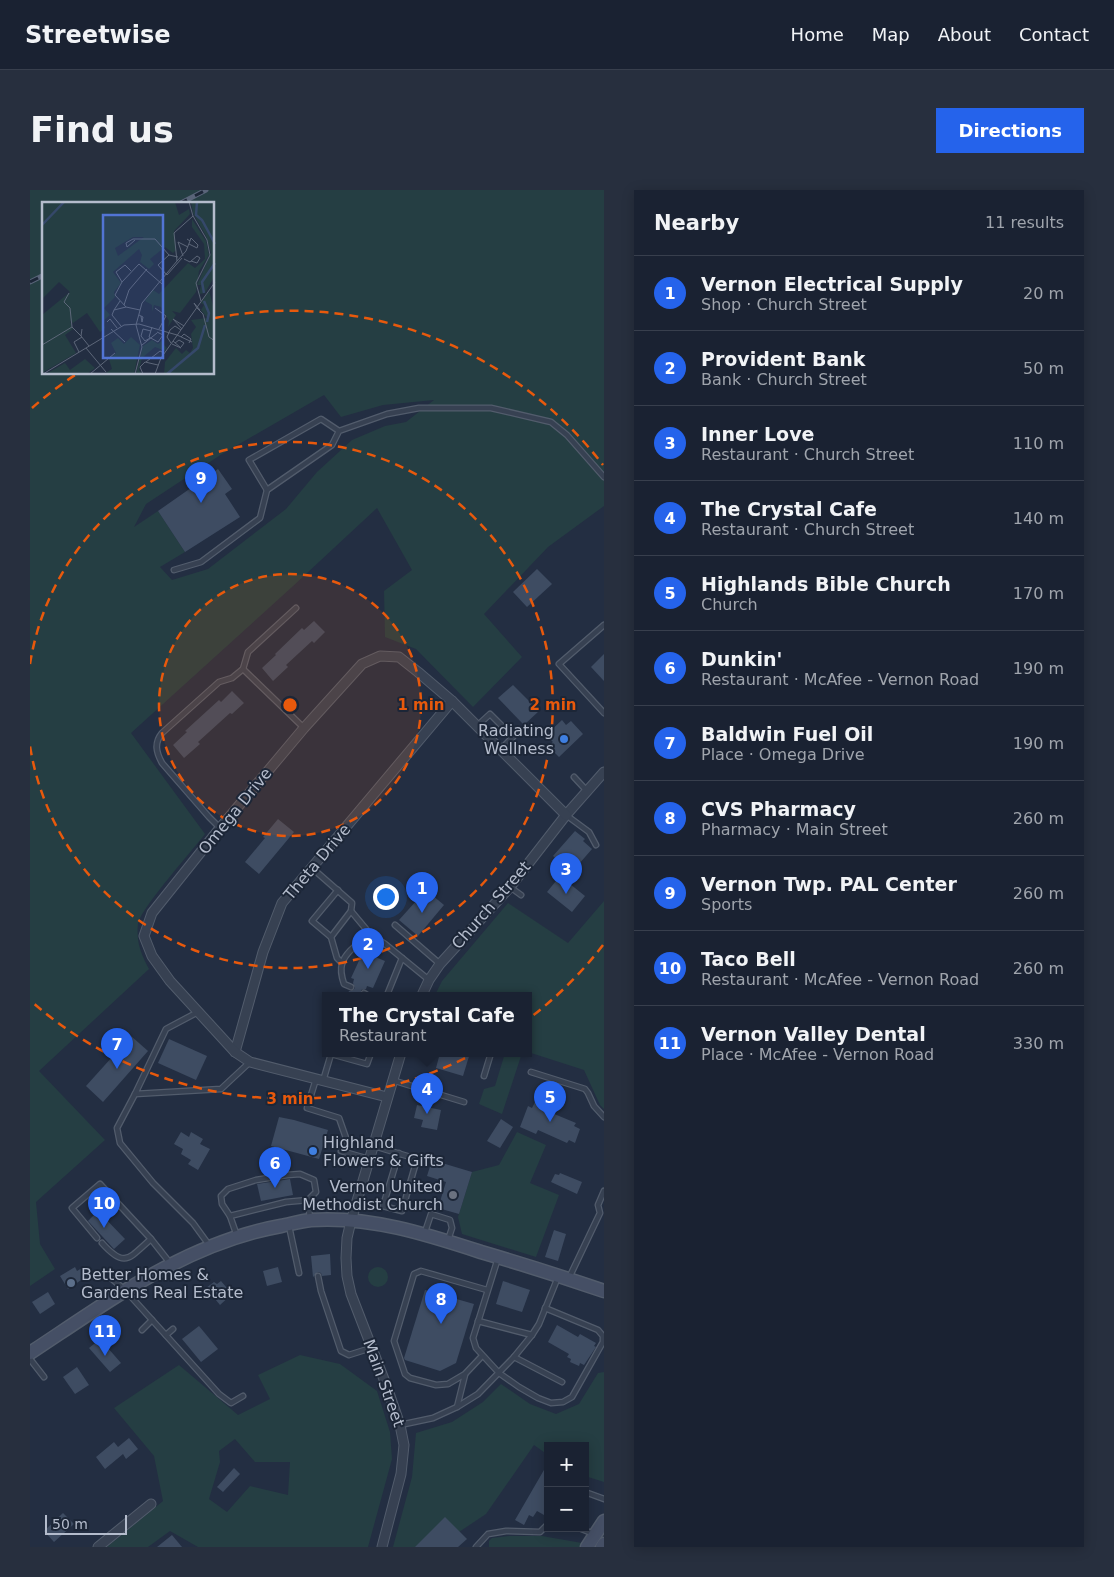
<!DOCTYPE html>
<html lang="en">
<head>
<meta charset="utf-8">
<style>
  :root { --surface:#1a2232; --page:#272f3e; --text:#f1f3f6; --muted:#9fa4ac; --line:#383f4d; --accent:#2563eb }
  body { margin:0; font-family:"DejaVu Sans",sans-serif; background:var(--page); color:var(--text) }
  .controls { position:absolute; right:15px; bottom:15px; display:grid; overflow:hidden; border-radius:0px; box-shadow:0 2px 12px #0003 }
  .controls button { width:45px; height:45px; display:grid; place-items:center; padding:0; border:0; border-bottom:1px solid var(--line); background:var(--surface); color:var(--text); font:25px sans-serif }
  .scale { position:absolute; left:15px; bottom:12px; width:82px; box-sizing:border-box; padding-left:5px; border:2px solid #b4bccc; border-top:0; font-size:14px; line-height:18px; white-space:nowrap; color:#b4bccc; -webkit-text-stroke:4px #1c2637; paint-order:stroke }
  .you { position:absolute; left:355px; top:706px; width:18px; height:18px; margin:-12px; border:4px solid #fff; border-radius:50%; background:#1a73e8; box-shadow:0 0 0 8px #1a73e833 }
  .badge { display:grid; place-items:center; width:32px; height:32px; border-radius:50%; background:var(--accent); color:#fff; font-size:16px; font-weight:700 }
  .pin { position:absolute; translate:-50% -41px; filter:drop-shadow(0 1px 2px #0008) }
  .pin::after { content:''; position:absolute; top:26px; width:18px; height:15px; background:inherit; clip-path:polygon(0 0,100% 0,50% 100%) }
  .popup { position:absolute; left:292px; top:802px; width:210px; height:65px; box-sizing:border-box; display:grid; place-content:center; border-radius:0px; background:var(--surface); filter:drop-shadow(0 1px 4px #0005); font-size:16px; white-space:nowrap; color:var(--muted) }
  .popup b { font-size:19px; color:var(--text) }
  .popup::after { content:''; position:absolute; left:50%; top:100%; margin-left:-10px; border:10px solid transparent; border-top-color:var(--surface) }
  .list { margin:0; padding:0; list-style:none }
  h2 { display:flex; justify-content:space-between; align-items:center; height:65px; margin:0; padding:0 20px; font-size:21px }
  h2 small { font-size:16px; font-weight:400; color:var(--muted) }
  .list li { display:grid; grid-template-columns:32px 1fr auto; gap:15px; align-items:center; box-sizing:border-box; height:75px; padding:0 20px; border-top:1px solid var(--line) }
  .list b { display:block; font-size:19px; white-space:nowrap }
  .list p { margin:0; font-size:16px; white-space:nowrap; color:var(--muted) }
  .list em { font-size:16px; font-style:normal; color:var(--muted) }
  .map { position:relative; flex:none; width:574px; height:1357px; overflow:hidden; border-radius:0px }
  header { display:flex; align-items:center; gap:30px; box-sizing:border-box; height:70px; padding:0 25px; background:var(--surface); border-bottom:1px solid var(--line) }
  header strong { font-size:24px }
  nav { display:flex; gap:28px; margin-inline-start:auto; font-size:18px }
  .intro { display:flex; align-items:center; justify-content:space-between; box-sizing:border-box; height:120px; padding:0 30px }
  h1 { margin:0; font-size:35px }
  .button { padding:12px 22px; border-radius:0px; background:var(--accent); color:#fff; font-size:18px; font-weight:700 }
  main { display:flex; gap:30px; padding:0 30px }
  aside { flex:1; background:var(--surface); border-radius:0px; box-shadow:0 2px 12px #0003 }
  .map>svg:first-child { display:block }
  .green { fill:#253e43; fill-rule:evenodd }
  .building { fill:#3e4c62 }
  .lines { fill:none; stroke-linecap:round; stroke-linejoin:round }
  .lane-casing { stroke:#525c6c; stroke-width:7 }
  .street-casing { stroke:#525c6c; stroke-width:11 }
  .secondary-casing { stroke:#525c6c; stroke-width:15 }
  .lane { stroke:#374152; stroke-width:4.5 }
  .street { stroke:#374152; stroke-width:9 }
  .secondary { stroke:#454f65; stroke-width:12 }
  .rail-casing { stroke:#596479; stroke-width:5 }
  .rail { stroke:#1c2637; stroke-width:3; stroke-dasharray:9; stroke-linecap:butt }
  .ring { fill:none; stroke:#e8590c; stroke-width:2.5; stroke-dasharray:9 6 }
  .shop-dot { fill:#3f7fe0; stroke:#1c2637; stroke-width:2 }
  .worship-dot { fill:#6b7280; stroke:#1c2637; stroke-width:2 }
  .service-dot { fill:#5c6f8a; stroke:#1c2637; stroke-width:2 }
  .labels { text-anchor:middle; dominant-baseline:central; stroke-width:4; stroke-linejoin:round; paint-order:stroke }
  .poi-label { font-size:16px; fill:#b4bccc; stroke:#1c2637; text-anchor:end }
  .street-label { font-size:16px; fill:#b4bccc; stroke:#1c2637 }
  .inset-river { fill:none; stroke:#35486a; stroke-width:2.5 }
  .inset-road { fill:none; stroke:#5d6779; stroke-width:1 }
  .view { fill:#5274d4; fill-opacity:0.15; stroke:#5274d4; stroke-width:2.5 }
  .inset-edge { fill:none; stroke:#b4bccc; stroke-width:2.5 }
  .centre { fill:#e8590c; stroke:#1c2637; stroke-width:2.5 }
  .ring-label { font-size:15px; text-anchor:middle; font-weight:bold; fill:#e8590c; stroke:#1c2637; stroke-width:4; stroke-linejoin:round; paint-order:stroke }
</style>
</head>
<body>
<header>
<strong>Streetwise</strong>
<nav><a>Home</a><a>Map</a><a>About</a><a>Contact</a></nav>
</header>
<div class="intro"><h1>Find us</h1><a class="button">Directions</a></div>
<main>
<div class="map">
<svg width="574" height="1357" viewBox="0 0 574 1357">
  <rect width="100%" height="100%" fill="#232e42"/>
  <g class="green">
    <path d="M 0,0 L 574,0 L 574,316 L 518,357 L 454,424 L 492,467 L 443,517 L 386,459 L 355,447 L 354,401 L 382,380 L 347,318 L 262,397 L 101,543 L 175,644 C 162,661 111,718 108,734 C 106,752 111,764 119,779 L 9,881 L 75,950 L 6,1012 L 10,1054 L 25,1079 L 0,1096 ZM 14,14 L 184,14 L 184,184 L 14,184 ZM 294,205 L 311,227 L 353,215 L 404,210 L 376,232 L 355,236 L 322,250 L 287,282 L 256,319 L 178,379 L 142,390 L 130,377 L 155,362 L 128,321 L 104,337 L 116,314 L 192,264 Z"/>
    <polygon points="574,711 574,919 570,915 554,880 498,862 498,805 405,805 412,791 478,713 538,753"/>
    <polygon points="475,863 492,863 472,924 449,914 454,899 465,896"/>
    <polygon points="487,942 516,955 500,993 529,1005 506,1067 432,1044 428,1027 442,982 469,975"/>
    <circle cx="348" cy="1087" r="10"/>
    <path d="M 270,1165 L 310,1174 L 347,1201 L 360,1242 L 362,1269 L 338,1357 L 168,1357 L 140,1341 L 118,1357 L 77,1357 L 133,1311 L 124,1266 L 84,1218 L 149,1175 L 208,1225 L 240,1209 L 228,1185 ZM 205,1249 L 225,1272 L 260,1272 L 258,1305 L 220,1296 L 197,1322 L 179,1309 L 190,1272 L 189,1261 Z"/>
    <polygon points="574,1182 574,1292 555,1286 555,1256 518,1256 518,1265 504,1255 456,1324 429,1342 385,1357 363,1357 382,1287 386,1243 422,1232 453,1212 471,1194 500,1214 526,1224 549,1214 568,1183"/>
    <polygon points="479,1346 512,1346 552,1353 551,1357 459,1357 459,1351 462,1348"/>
  </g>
  <g class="building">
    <polygon points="188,279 202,299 195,304 210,327 155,362 128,321"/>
    <polygon points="507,379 522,394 497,417 483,402"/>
    <polygon points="284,431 295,442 284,453 282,451 256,475 258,477 243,491 232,478 246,465 245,464 272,438 274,440"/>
    <polygon points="574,464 574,491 561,477"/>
    <polygon points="483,495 509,521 494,535 468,508"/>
    <polygon points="202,501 214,513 202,524 200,523 168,552 170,554 154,568 143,555 157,542 155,541 189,510 191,512"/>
    <polygon points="532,530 536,535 541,531 553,544 529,567 518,556 523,552 516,545"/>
    <polygon points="248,629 264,642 229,684 215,672 235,648 233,647"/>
    <polygon points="545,641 555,649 553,651 562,659 542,682 523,666"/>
    <polygon points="530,686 555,706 542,722 517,702"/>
    <polygon points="396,700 414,715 388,746 369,730"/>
    <polygon points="333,762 355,771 343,798 337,796 336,799 331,800 331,805 317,805 319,801 323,800 325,798 323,793 324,789 321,788"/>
    <polygon points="101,846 118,861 73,912 56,896"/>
    <polygon points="139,849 177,866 166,890 128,873"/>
    <polygon points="410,863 440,863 433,886 406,878"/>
    <polygon points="505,912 518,917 517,921 546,933 544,936 550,939 545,953 539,950 537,953 508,940 506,944 490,937 498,916 502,918"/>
    <polygon points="387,915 411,920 407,940 391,937 393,930 384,928"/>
    <polygon points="249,927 264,930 298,940 289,969 241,956"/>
    <polygon points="471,929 483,937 470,958 457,951"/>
    <polygon points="151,942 159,947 161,942 173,949 170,954 180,959 168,980 158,974 161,970 151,964 153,959 144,954"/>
    <polygon points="402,970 442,982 429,1024 408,1018 416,992 397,986"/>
    <polygon points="530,983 552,992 547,1004 521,992 525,984 529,985"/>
    <polygon points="260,989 263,1005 231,1011 227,994"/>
    <polygon points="68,1021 95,1049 84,1059 58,1031"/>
    <polygon points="524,1040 536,1044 528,1071 515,1067"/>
    <polygon points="300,1064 301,1085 292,1086 291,1083 288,1082 283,1087 281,1066"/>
    <polygon points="45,1077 47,1081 52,1078 57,1086 38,1099 30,1086"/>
    <polygon points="248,1077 252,1092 237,1096 233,1081"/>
    <polygon points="191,1091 202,1104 190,1115 176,1098 184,1092 187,1094"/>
    <polygon points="473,1091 500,1100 492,1122 466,1114"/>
    <polygon points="395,1100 444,1114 426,1173 410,1181 375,1170 374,1168"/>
    <polygon points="18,1102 25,1114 10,1124 2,1112"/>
    <polygon points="527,1135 548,1147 550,1144 566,1153 564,1156 566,1157 554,1175 550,1173 549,1176 540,1172 541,1169 537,1167 539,1164 518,1152"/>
    <polygon points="169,1136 188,1159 171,1172 152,1149"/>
    <polygon points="70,1149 91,1173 80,1182 59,1158"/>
    <polygon points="47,1177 59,1195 45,1204 33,1187"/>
    <polygon points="99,1248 108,1259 96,1269 93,1264 75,1279 66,1267 84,1252 88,1257"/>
    <polygon points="518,1273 518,1319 514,1325 507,1321 503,1327 499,1325 494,1335 485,1330"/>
    <polygon points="204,1278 210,1284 193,1302 187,1297"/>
    <polygon points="33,1323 44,1334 24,1352 14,1341"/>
    <polygon points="415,1327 437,1349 428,1357 385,1357"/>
    <polygon points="142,1345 152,1357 127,1357"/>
  </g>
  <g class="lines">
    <g class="lane-casing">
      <g id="lane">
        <polyline points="309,241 291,229 219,270 237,300 302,255 309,241 357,224 389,218 461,218 521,232 537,245 574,287"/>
        <polyline points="144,380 171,372 230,328 237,300"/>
        <polyline points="574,435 529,474 574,523"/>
        <polyline points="213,479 218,462 266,418"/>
        <polyline points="447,536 460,524 483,547 471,559"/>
        <polyline points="544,587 557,601"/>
        <polyline points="536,625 559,642 566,655"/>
        <path d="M 190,638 L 179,627 L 132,573 C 126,562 124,553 132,543 L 189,492 L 202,488 L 213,479 L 274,538"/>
        <polyline points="282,678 322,713 321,721 341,745"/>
        <polyline points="480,697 491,705"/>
        <polyline points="308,700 282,731 301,747 307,768 312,773"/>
        <polyline points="365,735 410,774"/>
        <polyline points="301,747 321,721"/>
        <path d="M 321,797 L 314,794 C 312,788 310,780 312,774 C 315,762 331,751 341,745 L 355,754 L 399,790"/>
        <polyline points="334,803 337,805"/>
        <polyline points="357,805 372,768"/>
        <polyline points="168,822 136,839 105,904 191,899 220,872"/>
        <polyline points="501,882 555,899 558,903 564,916 574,927"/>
        <polyline points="454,886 461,863"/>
        <polyline points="286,889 277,918 309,928 316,948 311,961 339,969"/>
        <polyline points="362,890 434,912"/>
        <polyline points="293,891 301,864 337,874 341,863"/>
        <polyline points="105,904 87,938 90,953 123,993 163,1033 179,1055"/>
        <polyline points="344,956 387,969 372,1021 353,1016 369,963"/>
        <polyline points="200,1026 192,1014 191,1006 198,999 226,990 257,985 270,984 284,990 286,1002 278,1010"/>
        <polyline points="259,1036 269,1083"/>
        <polyline points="395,1042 401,1024 420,1030 422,1038 418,1050"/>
        <polyline points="207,1046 200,1026 256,1012 278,1010 280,1029"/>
        <polyline points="67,1048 42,1018 70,994 121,1049 140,1073"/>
        <path d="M 72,1053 C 95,1079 99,1068 121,1049"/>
        <polyline points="468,1068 443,1148 446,1158 469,1183 489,1197 508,1208 521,1213 533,1212 542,1207 573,1152 573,1146 568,1140 515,1118"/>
        <polyline points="288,1086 291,1101 311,1161 319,1165 341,1158"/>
        <polyline points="539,1088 570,1023 568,1015 574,1001"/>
        <polyline points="82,1089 95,1100 189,1204 201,1213 213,1206"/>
        <polyline points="448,1131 502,1145"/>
        <polyline points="112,1140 122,1130"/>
        <polyline points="136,1145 143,1139"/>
        <polyline points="452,1166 435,1184 418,1194 406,1195 380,1188 375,1184 364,1151 384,1084 391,1081 457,1100"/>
        <polyline points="484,1167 532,1192"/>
        <polyline points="0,1169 14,1187"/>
        <polyline points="427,1217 435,1185"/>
        <polyline points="370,1235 403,1228 427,1217 448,1204 484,1167 502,1145 509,1134 528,1087"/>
        <polyline points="555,1302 574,1309"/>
        <polyline points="549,1338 564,1344"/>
        <polyline points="446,1357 458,1344 476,1341 510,1342 518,1334"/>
      </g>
    </g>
    <g class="street-casing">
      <g id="street">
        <polyline points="392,805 399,790 410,774 480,697 536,625 574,582"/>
        <polyline points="205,862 233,762 252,713 422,511"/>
        <polyline points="357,907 220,872 205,862 140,791 122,766 114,746 122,723 190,638 274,538 332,474 350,466 369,467 388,482 422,511 536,625"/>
        <polyline points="68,1357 121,1314"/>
        <polyline points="352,1357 371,1284 374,1255 370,1235 357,1197 321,1104 317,1086 316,1068 317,1048 321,1031 371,863"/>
      </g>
    </g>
    <g class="secondary-casing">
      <g id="secondary">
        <path d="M 0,1163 C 79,1111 156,1053 251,1036 C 261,1034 271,1031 281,1030 C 340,1026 396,1044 451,1062 C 492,1074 533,1087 574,1101"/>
        <polyline points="557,1357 574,1331"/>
        <polyline points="572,1357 574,1354"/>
      </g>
    </g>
    <use href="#lane" class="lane"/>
    <use href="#street" class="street"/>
    <use href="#secondary" class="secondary"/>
    <g class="rail-casing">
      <g id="rail">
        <polyline points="149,14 176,0"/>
        <polyline points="0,92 14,85"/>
      </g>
    </g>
    <use href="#rail" class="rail"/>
  </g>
  <circle cx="260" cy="515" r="131" fill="#e8590c" fill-opacity=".12"/>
  <g class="ring">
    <circle cx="260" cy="515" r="131"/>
    <path d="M0 474A263 263 0 1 1 0 556"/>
    <path d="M573 755A394 394 0 0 1 2 812M2 218A394 394 0 0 1 45 185M185 128A394 394 0 0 1 573 275"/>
  </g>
  <g class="shop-dot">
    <circle cx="534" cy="549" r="5"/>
    <circle cx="283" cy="961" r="5"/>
  </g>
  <circle class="worship-dot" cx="423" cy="1005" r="5"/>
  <circle class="service-dot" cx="41" cy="1093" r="5"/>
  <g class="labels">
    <g class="poi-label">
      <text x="524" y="540">Radiating<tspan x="524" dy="18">Wellness</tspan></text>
      <text x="293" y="952" text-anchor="start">Highland<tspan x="293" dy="18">Flowers &amp; Gifts</tspan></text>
      <text x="413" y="996">Vernon United<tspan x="413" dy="18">Methodist Church</tspan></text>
      <text x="51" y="1084" text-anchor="start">Better Homes &amp;<tspan x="51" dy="18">Gardens Real Estate</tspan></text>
    </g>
    <g class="street-label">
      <text transform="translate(205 621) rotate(-51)">Omega Drive</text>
      <text transform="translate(287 672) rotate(-50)">Theta Drive</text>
      <text transform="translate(461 715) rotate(-49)">Church Street</text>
      <text transform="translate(354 1193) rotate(70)">Main Street</text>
    </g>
  </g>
  <g transform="translate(12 12)">
    <rect width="172" height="172" fill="#232e42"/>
    <path d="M 0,0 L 133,0 L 137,13 L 147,7 L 148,12 L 132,29 L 134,48 L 131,51 L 123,45 L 108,57 L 112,62 L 107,67 L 98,60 L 100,53 L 97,47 L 71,70 L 79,81 L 72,90 L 73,95 L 62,106 L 68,113 L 61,119 L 63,126 L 58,130 L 45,111 L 31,121 L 28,119 L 31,127 L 23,133 L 34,151 L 0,171 L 0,113 L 28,90 L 17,80 L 0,97 ZM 91,35 L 102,35 L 76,54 L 73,46 ZM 149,0 L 172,0 L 172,75 L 163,91 L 157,92 L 159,83 L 155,83 L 169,51 L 164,34 L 151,11 ZM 150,17 L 164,39 L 167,53 L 157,69 L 154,90 L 138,111 L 130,109 L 134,113 L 126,125 L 127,119 L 119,105 L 112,103 L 110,110 L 110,103 L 103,99 L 111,88 L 117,92 L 146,61 L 153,66 L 163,57 L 162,42 L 150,25 ZM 167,88 L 172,108 L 172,172 L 122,172 L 123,160 L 134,146 L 140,152 L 144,148 L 148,151 L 151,146 L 149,132 L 154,125 L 149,118 L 165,116 L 159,108 L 162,103 L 159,101 ZM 89,135 L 98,143 L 92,172 L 62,172 L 70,167 L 67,157 L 74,151 L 69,141 L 76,136 L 82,142 ZM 122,137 L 121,142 L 125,146 L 123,149 L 113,145 L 100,156 L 97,168 L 100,172 L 94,172 L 101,144 L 110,138 L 116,142 ZM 43,157 L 53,166 L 45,172 L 4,172 L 23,161 L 28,168 Z" fill="#253e43" fill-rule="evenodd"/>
    <path class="inset-river" d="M 155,0 L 154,13 L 160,18 L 173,42M 0,23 L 22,0M 162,91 L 160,80 L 173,61M 162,99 L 167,111 L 165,120M 125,172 L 156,146 L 163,123"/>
    <path class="inset-road" d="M 147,0 L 151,14 L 165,38 L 168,53 L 154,81 L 159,99M 93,38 L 85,45 L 84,41 L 91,37 L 113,37 L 127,53 L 136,55M 147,42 L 155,46 L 156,43 L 149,36 L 148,39M 127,53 L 116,63 L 125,73 L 140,56M 141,54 L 136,40 L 146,45M 142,57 L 148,60 L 155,54 L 158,56 L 155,61 L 149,59M 135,59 L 144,49 L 148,39 L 145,37M 80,80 L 74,70 L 83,63 L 89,69M 27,91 L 22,100 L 28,106 L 30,125 L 39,134M 78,99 L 72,108 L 84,105M 82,103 L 87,88 L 105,67M 113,106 L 124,114 L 117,127M 155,106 L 161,112 L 167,135 L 173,139M 155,106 L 152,101 L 158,108M 72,108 L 70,113 L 79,124M 98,108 L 84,105 L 73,93 L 80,80 L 97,62 L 120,82M 97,113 L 101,115 L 100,120 L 99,114M 65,120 L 68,117 L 75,126M 110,125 L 107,135 L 116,140 L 121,133 L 115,130M 40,127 L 39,134 L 47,144M 69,127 L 83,140M 140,127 L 131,117 L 142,124M 135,133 L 150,140M 139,135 L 142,132 L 149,137 L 147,141M 108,136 L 103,139 L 99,134 L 101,127 L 109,129M 129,141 L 125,135 L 128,128 L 133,124 L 139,128M 133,141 L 137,138 L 142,141 L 139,145M 130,142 L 139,146 L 131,139M 0,143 L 30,125M 100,143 L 115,131M 44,146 L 64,170M 37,150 L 32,140 L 40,135M 104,160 L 118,149 L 122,151M 1,172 L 82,123 L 97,122 L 135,133M 48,172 L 73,151M 93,172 L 100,145 L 94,123 L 100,101 L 135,59 L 132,31 L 151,14M 101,172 L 98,165 L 103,160 L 116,163M 113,172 L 119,156 L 173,80"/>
    <path class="view" d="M 61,13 L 121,13 L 121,156 L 61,156 Z"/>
    <rect width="172" height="172" class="inset-edge"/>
  </g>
  <circle cx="260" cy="515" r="8" class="centre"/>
  <g class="ring-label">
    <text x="391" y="520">1 min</text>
    <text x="523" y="520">2 min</text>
    <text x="260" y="914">3 min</text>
  </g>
</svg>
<div class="controls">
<button>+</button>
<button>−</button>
</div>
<div class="scale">50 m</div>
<div class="you"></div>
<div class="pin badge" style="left:392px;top:723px">1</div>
<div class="pin badge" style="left:338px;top:779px">2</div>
<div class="pin badge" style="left:536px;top:704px">3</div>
<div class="pin badge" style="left:397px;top:924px">4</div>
<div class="popup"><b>The Crystal Cafe</b>Restaurant</div>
<div class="pin badge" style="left:520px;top:932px">5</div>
<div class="pin badge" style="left:245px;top:998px">6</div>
<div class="pin badge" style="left:87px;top:879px">7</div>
<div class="pin badge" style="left:411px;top:1134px">8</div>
<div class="pin badge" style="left:171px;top:313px">9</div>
<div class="pin badge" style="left:74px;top:1038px">10</div>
<div class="pin badge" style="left:75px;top:1166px">11</div>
</div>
<aside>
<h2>Nearby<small>11 results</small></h2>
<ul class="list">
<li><span class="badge">1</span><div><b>Vernon Electrical Supply</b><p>Shop · Church Street</p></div><em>20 m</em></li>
<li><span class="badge">2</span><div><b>Provident Bank</b><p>Bank · Church Street</p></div><em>50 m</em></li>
<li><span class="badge">3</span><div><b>Inner Love</b><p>Restaurant · Church Street</p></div><em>110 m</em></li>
<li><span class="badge">4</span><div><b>The Crystal Cafe</b><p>Restaurant · Church Street</p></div><em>140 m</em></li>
<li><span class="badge">5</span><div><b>Highlands Bible Church</b><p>Church</p></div><em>170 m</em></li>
<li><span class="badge">6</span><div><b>Dunkin'</b><p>Restaurant · McAfee - Vernon Road</p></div><em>190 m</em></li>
<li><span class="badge">7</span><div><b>Baldwin Fuel Oil</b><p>Place · Omega Drive</p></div><em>190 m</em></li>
<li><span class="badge">8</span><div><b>CVS Pharmacy</b><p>Pharmacy · Main Street</p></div><em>260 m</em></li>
<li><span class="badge">9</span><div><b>Vernon Twp. PAL Center</b><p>Sports</p></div><em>260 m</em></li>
<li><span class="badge">10</span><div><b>Taco Bell</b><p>Restaurant · McAfee - Vernon Road</p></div><em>260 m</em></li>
<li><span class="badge">11</span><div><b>Vernon Valley Dental</b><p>Place · McAfee - Vernon Road</p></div><em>330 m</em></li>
</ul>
</aside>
</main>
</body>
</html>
